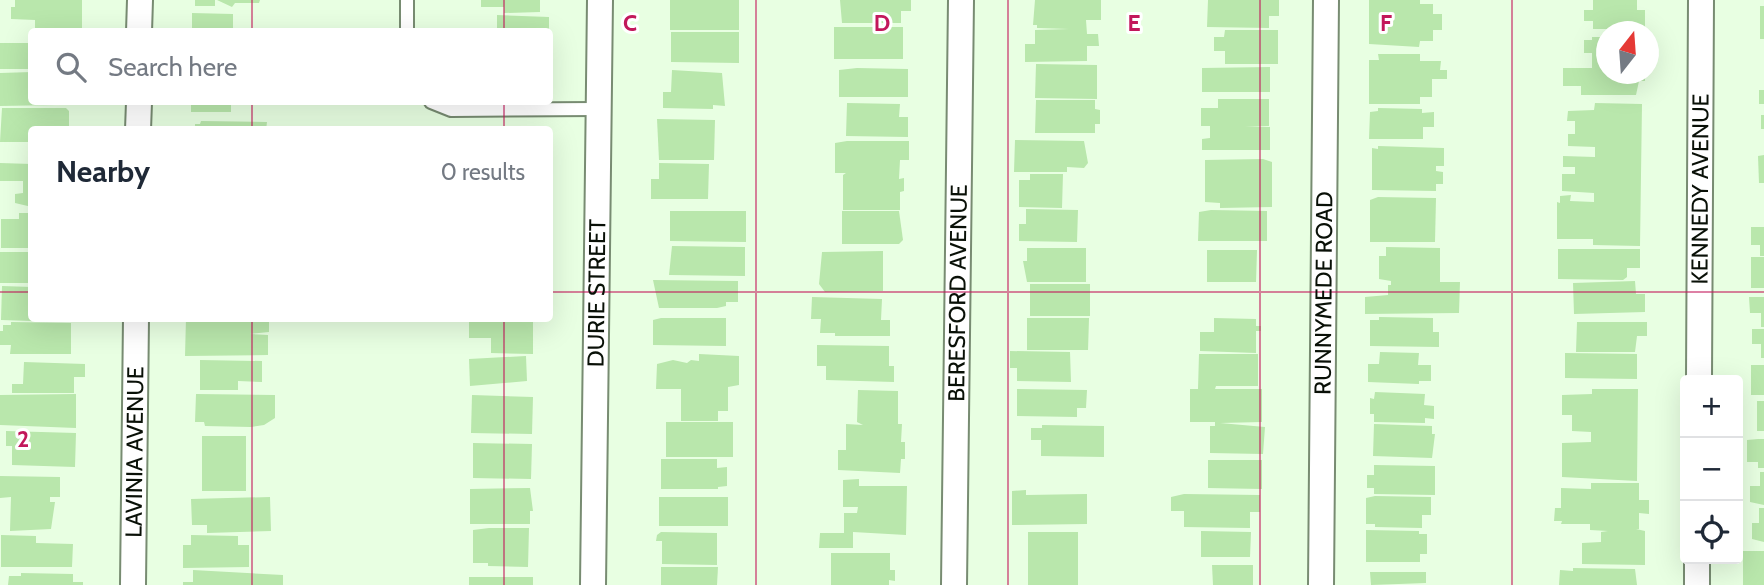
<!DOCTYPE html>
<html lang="en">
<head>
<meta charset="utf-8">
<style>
  :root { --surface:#fff; --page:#f2f2f3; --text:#1f2937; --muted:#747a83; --line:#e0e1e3 }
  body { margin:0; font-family:Cabin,sans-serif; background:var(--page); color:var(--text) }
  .controls { position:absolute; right:21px; bottom:21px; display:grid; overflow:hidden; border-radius:7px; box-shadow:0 7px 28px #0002 }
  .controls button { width:63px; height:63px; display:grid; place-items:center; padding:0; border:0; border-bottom:2px solid var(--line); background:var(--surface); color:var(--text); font:35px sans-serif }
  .compass { position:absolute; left:1596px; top:21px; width:63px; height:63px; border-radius:50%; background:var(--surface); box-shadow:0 7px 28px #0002; rotate:17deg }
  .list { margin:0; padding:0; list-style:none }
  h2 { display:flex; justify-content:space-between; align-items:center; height:91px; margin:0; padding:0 28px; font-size:30px }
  h2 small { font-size:23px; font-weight:400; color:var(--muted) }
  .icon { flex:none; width:38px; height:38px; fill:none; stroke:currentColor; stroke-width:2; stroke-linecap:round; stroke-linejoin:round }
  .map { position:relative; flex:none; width:1764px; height:585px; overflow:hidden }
  .search { position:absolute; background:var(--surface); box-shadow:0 7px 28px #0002; left:28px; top:28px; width:525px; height:77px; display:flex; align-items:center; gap:18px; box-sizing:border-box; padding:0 24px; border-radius:7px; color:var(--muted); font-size:26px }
  .panel { position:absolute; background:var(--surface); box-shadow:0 7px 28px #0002; left:28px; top:126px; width:525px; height:196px; border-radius:7px }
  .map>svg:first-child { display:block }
  .building { fill:#b9e7ac }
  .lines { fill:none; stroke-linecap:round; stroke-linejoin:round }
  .service-casing { stroke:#788c72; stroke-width:16 }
  .minor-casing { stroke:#788c72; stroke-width:28 }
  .service { stroke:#fff; stroke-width:12 }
  .minor { stroke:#fff; stroke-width:24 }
  .grid { fill:none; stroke:#c2185b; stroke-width:2; stroke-opacity:0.55 }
  .labels { text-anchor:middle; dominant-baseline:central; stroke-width:6; stroke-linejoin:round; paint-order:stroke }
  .street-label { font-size:23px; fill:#091007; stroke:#fff }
  .grid-label { font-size:23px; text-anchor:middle; font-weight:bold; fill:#c2185b; stroke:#fff; stroke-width:6; stroke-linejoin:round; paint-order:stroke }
</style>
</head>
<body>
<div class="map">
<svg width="1764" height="585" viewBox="0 0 1764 585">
  <rect width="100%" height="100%" fill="#e8ffe2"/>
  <g class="building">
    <polygon points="15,0 82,0 82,31 35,32 35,20 11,19 11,7 15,7"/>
    <rect x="195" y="0" width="20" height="6"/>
    <polygon points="217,0 260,0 259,3 235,3 232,7"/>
    <polygon points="481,0 540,0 540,12 504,13 504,7 481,7"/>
    <rect x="670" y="0" width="69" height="30"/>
    <polygon points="840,0 911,0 911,11 901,11 901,23 842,23"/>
    <polygon points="1035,0 1101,0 1101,20 1086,20 1087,34 1098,34 1099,46 1087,46 1087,61 1025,62 1025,44 1035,44 1035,30 1069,29 1037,28 1037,25 1033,25"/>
    <polygon points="1208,0 1279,0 1279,16 1269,16 1269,28 1207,27"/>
    <polygon points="1369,0 1420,0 1420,4 1433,4 1433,14 1442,14 1442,30 1433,30 1433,41 1420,41 1419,47 1369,44"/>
    <polygon points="1593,0 1637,0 1637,10 1645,10 1645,29 1593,29 1593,21 1584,21 1584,10 1593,10"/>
    <rect x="1760" y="6" width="4" height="33"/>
    <polygon points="192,13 233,14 233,32 192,32"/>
    <polygon points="497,15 549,17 549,32 497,32"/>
    <rect x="834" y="27" width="69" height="32"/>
    <polygon points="1225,30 1278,30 1278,64 1225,64 1225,51 1214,51 1214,37 1224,37"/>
    <polygon points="671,32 739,32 739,63 671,62"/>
    <polygon points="1592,37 1606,37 1606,74 1645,74 1645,81 1639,81 1636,95 1581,95 1581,86 1563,86 1563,68 1592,68 1592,53 1584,53 1584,40 1592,40"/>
    <rect x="0" y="43" width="32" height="26"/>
    <polygon points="1378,54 1420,54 1420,61 1441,61 1440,70 1447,70 1447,79 1432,79 1432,97 1420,97 1420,104 1369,104 1369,60 1379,60"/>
    <polygon points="1036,64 1097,65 1097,99 1035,98"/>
    <polygon points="1270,67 1270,92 1202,92 1202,68"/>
    <polygon points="857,68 908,69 908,97 839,97 839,70"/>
    <polygon points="672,70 722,73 725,106 713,105 713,109 663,108 663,92 671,92"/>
    <polygon points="32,72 32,102 56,102 56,105 0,106 0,73"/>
    <rect x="1759" y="90" width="5" height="14"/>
    <polygon points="1218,99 1269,99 1269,126 1245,127 1270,127 1270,150 1202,150 1202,139 1210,138 1210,126 1201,126 1201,108 1218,108"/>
    <polygon points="1036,100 1095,100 1095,109 1100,110 1100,124 1095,124 1095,133 1035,133"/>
    <rect x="191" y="102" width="40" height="10"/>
    <polygon points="847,103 900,104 899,117 908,117 908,137 846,136"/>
    <polygon points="1595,103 1642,104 1640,246 1593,245 1593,239 1557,239 1557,202 1560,203 1560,196 1571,195 1570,201 1594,202 1594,193 1562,191 1562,174 1575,174 1575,167 1563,167 1563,156 1595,157 1595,147 1568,146 1568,134 1575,134 1575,121 1567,121 1568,111 1594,110"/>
    <polygon points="2,108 66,108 69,111 69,130 32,130 32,142 0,142"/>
    <polygon points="1378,108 1422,109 1422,113 1434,112 1434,127 1423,127 1423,139 1369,139 1370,112 1378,111"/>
    <rect x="1761" y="115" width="3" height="14"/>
    <polygon points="657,119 715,120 714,160 659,160"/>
    <polygon points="201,121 267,122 266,130 195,130 195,124 200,124"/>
    <polygon points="1015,140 1084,141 1088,163 1084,168 1067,167 1067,172 1014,172"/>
    <polygon points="847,141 909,141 909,160 900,160 899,179 904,178 904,191 900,192 900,210 843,210 843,175 846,173 835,173 835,143"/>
    <polygon points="1378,146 1444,148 1444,166 1436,166 1436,171 1443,172 1443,184 1436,184 1436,191 1372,190 1372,148 1378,149"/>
    <polygon points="1764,155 1764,183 1759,183 1758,156"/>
    <polygon points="1263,159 1272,162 1272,207 1220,208 1220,203 1205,202 1205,160"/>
    <polygon points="0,163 32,164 32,207 15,203 15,194 23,193 23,181 0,181"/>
    <polygon points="659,163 709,164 708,199 651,199 651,179 659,179"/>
    <polygon points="1030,174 1063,174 1062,208 1019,207 1019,180 1030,180"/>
    <polygon points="1378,197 1436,198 1435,242 1370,242 1370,200"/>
    <polygon points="1026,209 1078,210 1077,242 1019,241 1019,224 1026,224"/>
    <polygon points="1211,210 1267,211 1267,241 1198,241 1199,212"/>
    <polygon points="670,211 746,211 746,242 670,241"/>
    <polygon points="842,211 899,211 903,240 899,244 842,244"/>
    <polygon points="19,213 32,213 32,248 1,248 1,219 19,219"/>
    <polygon points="1751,227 1764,227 1764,256 1760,256 1760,245 1751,245"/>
    <polygon points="672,246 745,247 745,276 669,275"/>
    <polygon points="1386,247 1440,248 1440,282 1460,282 1459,313 1365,314 1365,297 1388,295 1388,285 1391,285 1391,281 1379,279 1379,256 1386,256"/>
    <polygon points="1027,248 1086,248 1086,282 1027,282 1023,261 1027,261"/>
    <polygon points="1558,249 1640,249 1640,268 1627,268 1627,277 1623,280 1558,279"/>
    <polygon points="1207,250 1257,250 1256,282 1207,282"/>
    <polygon points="883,251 883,291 825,292 819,284 822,252"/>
    <rect x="0" y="252" width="32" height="31"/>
    <rect x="1751" y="257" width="13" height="31"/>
    <polygon points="653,280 738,281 738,302 726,302 726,306 717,308 659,308"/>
    <polygon points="1635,281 1636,294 1645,294 1645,312 1574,314 1573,283"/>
    <rect x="1030" y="284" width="60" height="32"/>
    <polygon points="2,286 32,287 32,321 1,320"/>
    <polygon points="812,297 882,299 881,320 890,320 890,336 835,336 835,333 820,333 821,319 811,319"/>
    <polygon points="1749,297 1764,297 1764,327 1761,327 1761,313 1750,313"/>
    <polygon points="1379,317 1433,318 1433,332 1439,332 1439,347 1370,346 1370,320 1379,320"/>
    <rect x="45" y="318" width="19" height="3"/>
    <polygon points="186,318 269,318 269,332 250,334 268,335 268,355 185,356"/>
    <polygon points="469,318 533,318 533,354 491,353 491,338 469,338"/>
    <polygon points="661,318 726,318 726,346 653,345 653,320"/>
    <polygon points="1027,318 1089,318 1088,350 1027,350"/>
    <polygon points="1214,318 1256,319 1256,326 1261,326 1261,331 1256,331 1256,353 1200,351 1200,332 1214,332"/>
    <polygon points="11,322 71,323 71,354 10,354 11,345 0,345 0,331 3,331 3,325 11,325"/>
    <polygon points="1577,322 1647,322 1647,336 1637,336 1635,352 1576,352"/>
    <polygon points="1752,329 1764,329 1764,358 1761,358 1761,344 1752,344"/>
    <polygon points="817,345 889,346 889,366 894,366 894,382 826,380 826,366 817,366"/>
    <polygon points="1010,351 1070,352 1071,382 1017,381 1017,368 1010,368"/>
    <polygon points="1380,352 1419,353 1418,365 1431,365 1431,381 1419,381 1419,384 1368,382 1368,364 1379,364"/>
    <polygon points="1565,353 1637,354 1637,379 1565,378"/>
    <polygon points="699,354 739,356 739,385 728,387 728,411 718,411 718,421 681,421 681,389 656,389 657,364 673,360 687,363 691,360 699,361"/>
    <polygon points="1199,354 1258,354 1258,386 1216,386 1215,389 1262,389 1262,422 1220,423 1265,427 1263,454 1210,453 1210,426 1215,426 1215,422 1190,422 1190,389 1198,389"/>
    <polygon points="526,356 527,381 470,386 469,359"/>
    <polygon points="200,360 262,361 262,382 238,381 238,390 200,390"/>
    <polygon points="24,362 85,364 85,377 74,377 74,393 12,393 12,384 23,384"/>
    <rect x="1751" y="365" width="13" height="30"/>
    <polygon points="1017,389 1087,390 1086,408 1077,408 1077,417 1017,416"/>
    <polygon points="1592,389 1638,389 1637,481 1562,477 1562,443 1591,442 1591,432 1572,431 1572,415 1562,415 1562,395 1592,394"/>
    <polygon points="858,390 898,391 898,424 902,424 901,442 905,442 905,459 901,459 900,473 838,470 838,450 846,450 846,424 863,425 857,422"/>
    <polygon points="1375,392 1425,394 1424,405 1434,406 1434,419 1425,418 1425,423 1374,422 1374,414 1370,414 1370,398 1374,399"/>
    <polygon points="76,394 76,428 0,425 0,395"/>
    <polygon points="196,394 275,395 275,418 264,425 251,427 205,426 204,422 195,422"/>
    <polygon points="472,395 533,397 532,434 471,433"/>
    <rect x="1757" y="401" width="7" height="30"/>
    <rect x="666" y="422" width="67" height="35"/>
    <polygon points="1374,424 1432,426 1432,434 1435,434 1432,458 1373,456"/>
    <polygon points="1042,425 1104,426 1104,457 1041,456 1041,440 1031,440 1031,428 1042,428"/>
    <polygon points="6,431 76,433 75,467 12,465 12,446 6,446"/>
    <rect x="202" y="436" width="44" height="55"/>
    <polygon points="1758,439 1764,439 1764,468 1758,468 1758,462 1747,462 1747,440"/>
    <polygon points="473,443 532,444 531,479 473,478"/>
    <polygon points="661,459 717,459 717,468 727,467 727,486 718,487 718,489 661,489"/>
    <polygon points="1208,460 1262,460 1262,489 1208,488"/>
    <polygon points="1374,465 1435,466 1435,495 1374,494 1374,488 1367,488 1367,475 1374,475"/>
    <polygon points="1760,472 1764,472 1764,505 1750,502 1750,486 1760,486"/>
    <polygon points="0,476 60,477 60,497 50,497 50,502 55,502 51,529 10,531 11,497 0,498"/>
    <polygon points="859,479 859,486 907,486 906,535 853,532 853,548 819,548 820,533 844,533 844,513 857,513 858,507 843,507 843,480"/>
    <polygon points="1591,483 1639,483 1639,500 1649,500 1649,514 1639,513 1639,529 1636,529 1645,531 1645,565 1582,564 1582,543 1601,542 1601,532 1608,531 1590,530 1590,524 1561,524 1562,521 1554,521 1555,508 1561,508 1561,488 1591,489"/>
    <polygon points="530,488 533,511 530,511 530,524 470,524 470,489"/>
    <polygon points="1026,490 1026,495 1087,494 1087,524 1012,525 1012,491"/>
    <polygon points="1184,494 1260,495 1260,512 1250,512 1250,528 1184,527 1184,511 1171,511 1171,497"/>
    <polygon points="1375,496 1431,497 1431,515 1422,515 1422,528 1375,527 1375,524 1366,524 1366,498"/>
    <polygon points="270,497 271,531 207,533 207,525 192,525 191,499"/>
    <rect x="659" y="497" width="69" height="29"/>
    <polygon points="1759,508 1764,508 1764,542 1752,539 1752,523 1759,523"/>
    <polygon points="489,528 529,528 528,567 488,566 488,563 473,563 473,530"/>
    <polygon points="1366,530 1419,531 1419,534 1427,534 1427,554 1420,554 1420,562 1366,562"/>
    <polygon points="1201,531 1251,532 1250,557 1201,557"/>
    <polygon points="661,532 717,533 717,565 662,564 662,541 656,541 657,535"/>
    <rect x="1028" y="532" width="50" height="53"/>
    <polygon points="1,535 36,536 36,543 73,544 72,567 1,567"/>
    <polygon points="191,535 238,536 238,545 249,545 249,567 183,568 183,545 191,545"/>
    <rect x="1743" y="551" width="21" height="34"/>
    <polygon points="831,553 890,553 890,570 895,570 895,581 889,580 889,585 831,585"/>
    <polygon points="1212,565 1253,565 1253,585 1213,585"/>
    <polygon points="661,567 718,567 717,585 661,585"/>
    <polygon points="1573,568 1635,569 1637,585 1559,585 1560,570 1573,571"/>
    <polygon points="193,570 283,575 283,585 183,585 183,582 193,582"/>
    <polygon points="1370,572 1426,572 1426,583 1371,585"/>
    <polygon points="21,573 73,574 73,582 83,582 83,585 8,585 9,576 21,576"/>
    <rect x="469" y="577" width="64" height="8"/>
  </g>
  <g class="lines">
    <g class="service-casing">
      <g id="service">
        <polyline points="407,32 407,0"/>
        <polyline points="431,102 451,110 598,109"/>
      </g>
    </g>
    <g class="minor-casing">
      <g id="minor">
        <polyline points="139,32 140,0"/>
        <polyline points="138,130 139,102"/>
        <path id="s1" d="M 1699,380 L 1701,0"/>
        <path id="s2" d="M 133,585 L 136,318"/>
        <path id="s3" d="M 593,585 L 600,0"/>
        <path id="s4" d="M 954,585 L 961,0"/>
        <path id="s5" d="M 1321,585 L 1326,0"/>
        <polyline points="1697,585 1697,559"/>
      </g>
    </g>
    <use href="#service" class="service"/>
    <use href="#minor" class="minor"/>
  </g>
  <path class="grid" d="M 252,0 L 252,32M 504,0 L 504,32M 756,0 L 756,585M 1008,0 L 1008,585M 1260,0 L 1260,585M 1512,0 L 1512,585M 252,102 L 252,130M 504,102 L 504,130M 0,292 L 32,292M 550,292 L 1764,292M 252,318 L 252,585M 504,318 L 504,585"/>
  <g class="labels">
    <g class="street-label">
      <text stroke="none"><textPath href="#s1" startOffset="191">KENNEDY AVENUE</textPath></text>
      <text stroke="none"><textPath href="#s3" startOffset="292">DURIE STREET</textPath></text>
      <text stroke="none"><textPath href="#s4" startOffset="292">BERESFORD AVENUE</textPath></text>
      <text stroke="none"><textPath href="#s5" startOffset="292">RUNNYMEDE ROAD</textPath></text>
      <text stroke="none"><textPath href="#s2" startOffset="133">LAVINIA AVENUE</textPath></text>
    </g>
  </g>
  <g class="grid-label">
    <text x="630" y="31">C</text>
    <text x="882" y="31">D</text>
    <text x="1134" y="31">E</text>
    <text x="1386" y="31">F</text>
    <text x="23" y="447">2</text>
  </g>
</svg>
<div class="controls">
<button>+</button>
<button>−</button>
<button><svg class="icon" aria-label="locate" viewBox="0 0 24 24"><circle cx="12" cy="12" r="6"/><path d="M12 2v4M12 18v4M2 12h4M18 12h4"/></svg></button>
</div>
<svg class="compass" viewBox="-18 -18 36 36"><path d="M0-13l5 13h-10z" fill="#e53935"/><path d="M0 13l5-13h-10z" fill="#747a83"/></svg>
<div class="search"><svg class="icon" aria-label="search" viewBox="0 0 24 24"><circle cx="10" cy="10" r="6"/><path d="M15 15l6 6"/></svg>Search here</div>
<section class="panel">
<h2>Nearby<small>0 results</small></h2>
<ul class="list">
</ul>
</section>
</div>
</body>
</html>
